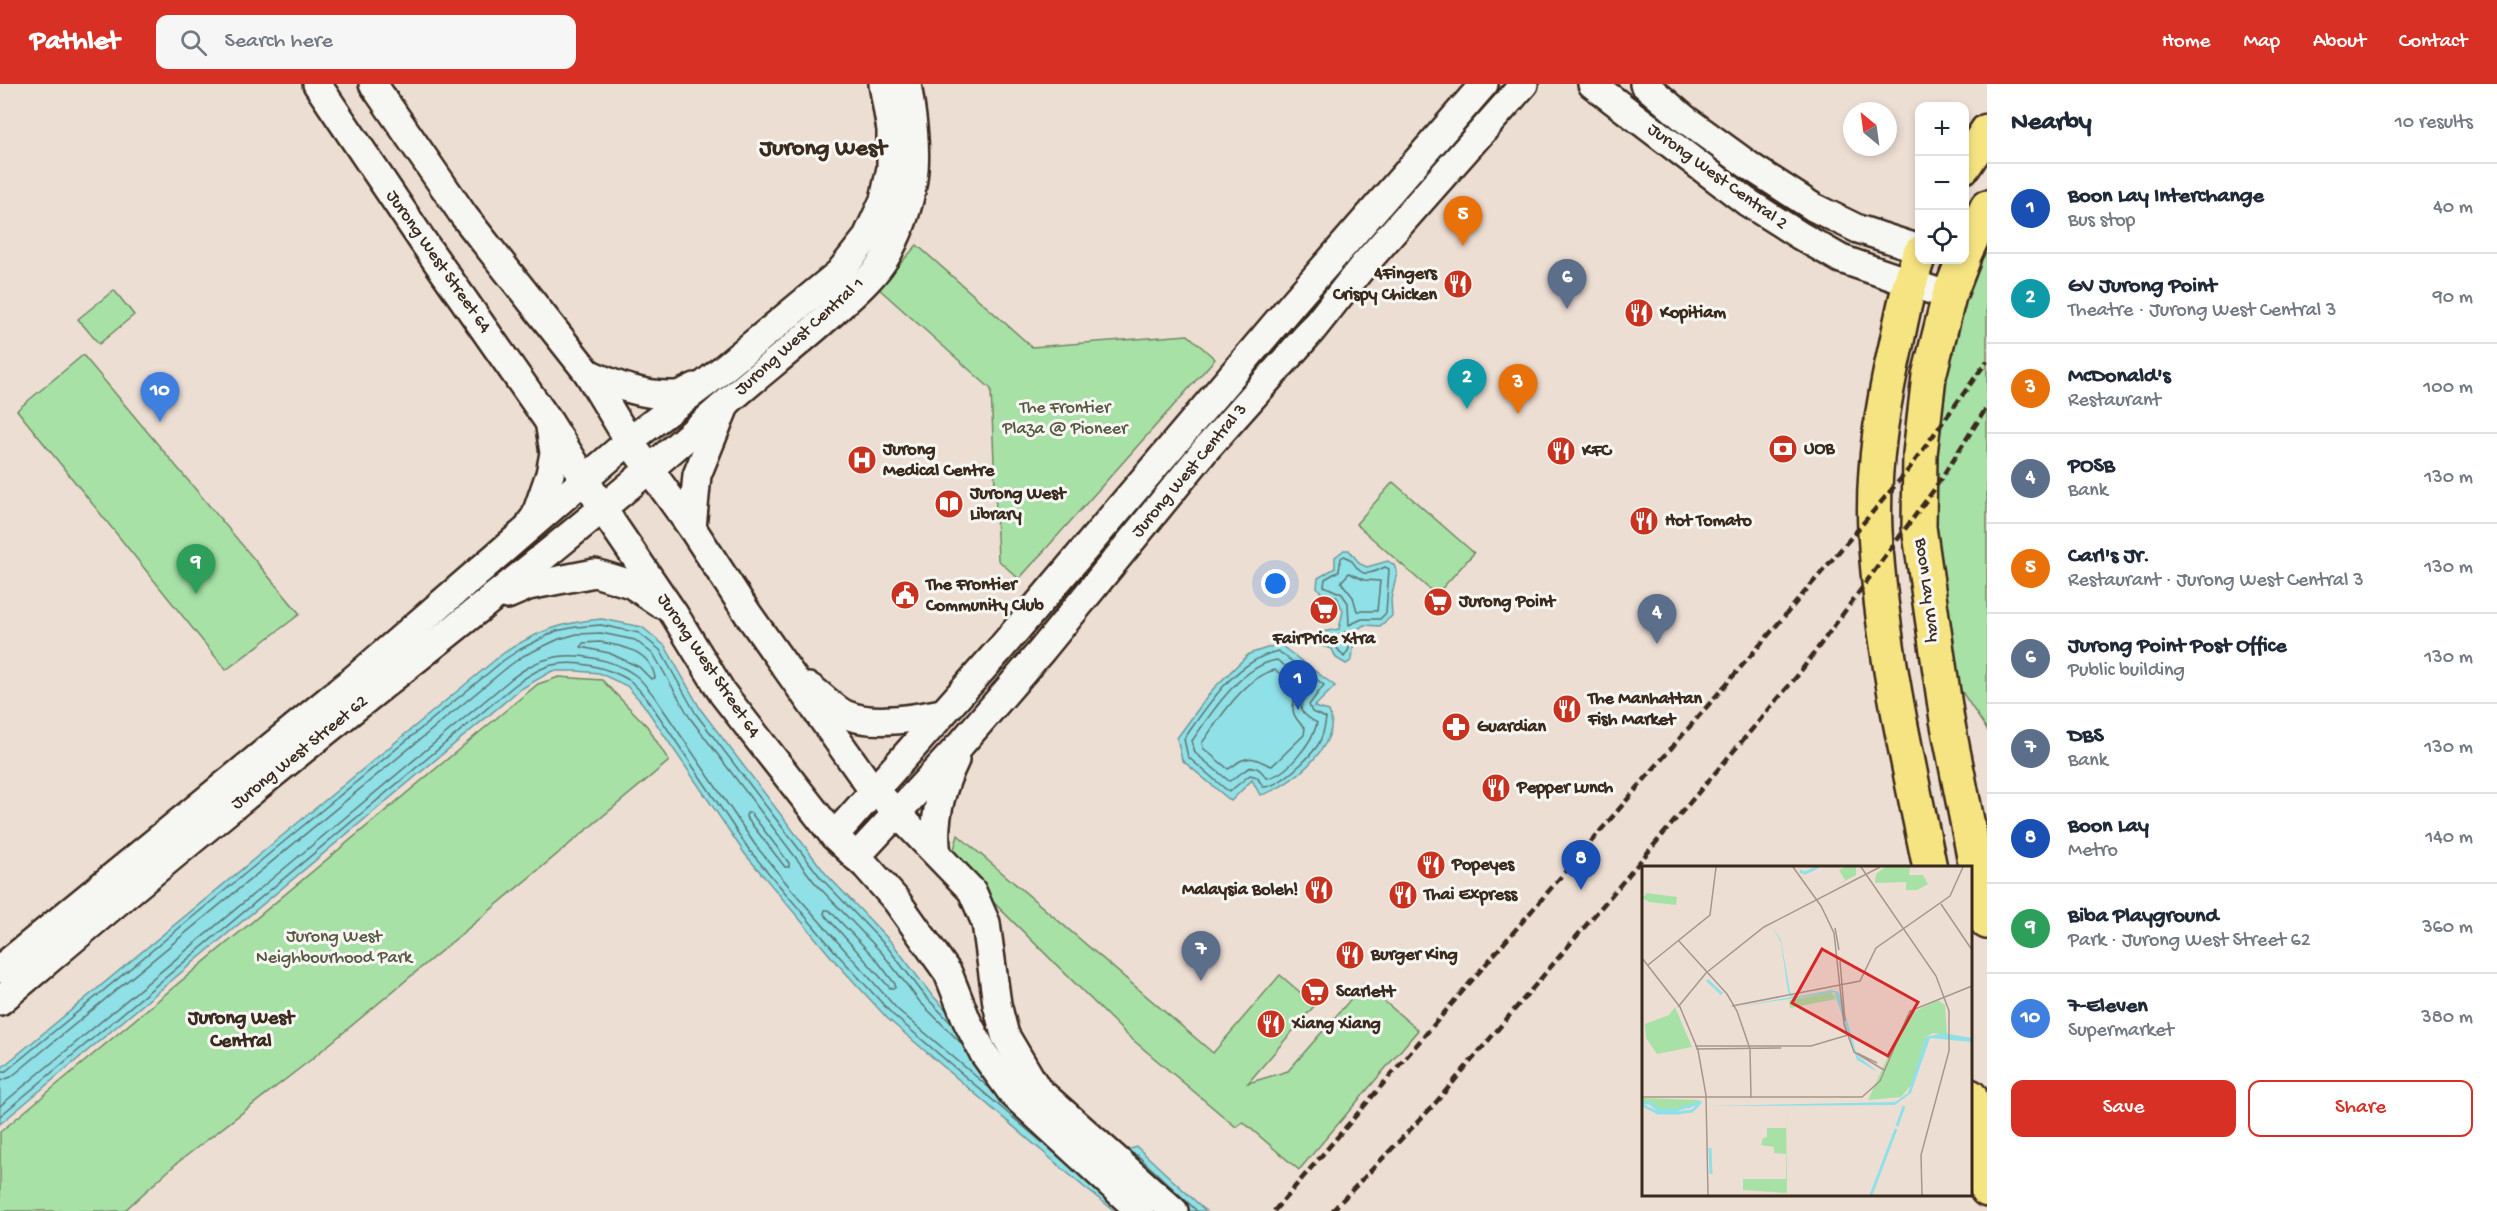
<!DOCTYPE html>
<html lang="en">
<head>
<meta charset="utf-8">
<style>
  :root { --surface:#fff; --page:#f6f6f7; --text:#1f2937; --muted:#747a83; --line:#e0e1e3; --accent:#d93025 }
  body { margin:0; font-family:"Gochi Hand",sans-serif; background:var(--page); color:var(--text) }
  .controls { position:absolute; right:18px; top:18px; display:grid; overflow:hidden; border-radius:12px; box-shadow:0 3px 9px #0003 }
  .controls button { width:54px; height:54px; display:grid; place-items:center; padding:0; border:0; border-bottom:2px solid var(--line); background:var(--surface); color:var(--text); font:30px sans-serif }
  .compass { position:absolute; left:1843px; top:18px; width:54px; height:54px; border-radius:50%; background:var(--surface); box-shadow:0 3px 9px #0003; rotate:331deg }
  .you { position:absolute; left:1276px; top:500px; width:21px; height:21px; margin:-15px; border:4px solid #fff; border-radius:50%; background:#1a73e8; box-shadow:0 0 0 9px #1a73e833 }
  .badge { display:grid; place-items:center; width:39px; height:39px; border-radius:50%; background:var(--accent); color:#fff; font-size:20px; font-weight:700 }
  .pin { position:absolute; translate:-50% -50px; filter:drop-shadow(0 2px 3px #0008) }
  .pin::after { content:''; position:absolute; top:32px; width:21px; height:18px; background:inherit; clip-path:polygon(0 0,100% 0,50% 100%) }
  .list { margin:0; padding:0; list-style:none }
  h2 { display:flex; justify-content:space-between; align-items:center; height:78px; margin:0; padding:0 24px; font-size:26px }
  h2 small { font-size:20px; font-weight:400; color:var(--muted) }
  .list li { display:grid; grid-template-columns:39px 1fr auto; gap:18px; align-items:center; box-sizing:border-box; height:90px; padding:0 24px; border-top:2px solid var(--line) }
  .list b { display:block; font-size:22px; white-space:nowrap }
  .list p { margin:0; font-size:20px; white-space:nowrap; color:var(--muted) }
  .list em { font-size:20px; font-style:normal; color:var(--muted) }
  .actions { display:flex; gap:12px; padding:18px 24px }
  .actions a { flex:1; padding:14px 0; border:2px solid var(--accent); border-radius:12px; text-align:center; font-size:21px; color:var(--accent) }
  .actions .main { background:var(--accent); color:#fff }
  .icon { flex:none; width:33px; height:33px; fill:none; stroke:currentColor; stroke-width:2; stroke-linecap:round; stroke-linejoin:round }
  .map { position:relative; flex:none; width:1987px; height:1127px; overflow:hidden }
  header { display:flex; align-items:center; gap:36px; box-sizing:border-box; height:84px; padding:0 30px; background:var(--accent); color:#fff }
  header strong { font-size:28px }
  nav { display:flex; gap:33px; margin-inline-start:auto; font-size:21px }
  .search { width:420px; height:54px; background:var(--page); display:flex; align-items:center; gap:15px; box-sizing:border-box; padding:0 21px; border-radius:12px; color:var(--muted); font-size:22px }
  main { display:flex }
  aside { flex:1; background:var(--surface) }
  .map>svg:first-child { display:block }
  .green { fill:#a7e1a6; stroke:#718662; stroke-width:1.5 }
  .water { fill:#8fe0e7; stroke:#6d9797; stroke-width:1.5 }
  .lines { fill:none; stroke-linecap:round; stroke-linejoin:round }
  .shore { stroke:#5d736e; stroke-width:1.5 }
  .minor-casing { stroke:#3b2a1e; stroke-width:32 }
  .major-casing { stroke:#3b2a1e; stroke-width:38 }
  .minor { stroke:#f6f6f2; stroke-width:27 }
  .major { stroke:#f6e381; stroke-width:33 }
  .rail { stroke:#3b2a1e; stroke-width:4.5; stroke-dasharray:9 4.5; stroke-linecap:butt }
  .labels { text-anchor:middle; dominant-baseline:central; stroke-width:6; stroke-linejoin:round; paint-order:stroke }
  .street-label { font-size:18px; fill:#3b2a1e; stroke:#f6f6f2 }
  .poi-label { font-size:18px; font-weight:bold; fill:#3b2a1e; stroke:#f6f6f2; text-anchor:start }
  .park-label { font-size:18px; fill:#565840; stroke:#f6f6f2 }
  .neighbourhood-label { font-size:20px; font-weight:bold; fill:#3b2a1e; stroke:#f6f6f2 }
  .district-label { font-size:24px; font-weight:bold; fill:#3b2a1e; stroke:#f6f6f2 }
  .inset-river { fill:none; stroke:#8fe0e7; stroke-width:3 }
  .inset-road { fill:none; stroke:#a6968b; stroke-width:1.5 }
  .view { fill:#d62828; fill-opacity:0.15; stroke:#d62828; stroke-width:3 }
  .inset-edge { fill:none; stroke:#3b2a1e; stroke-width:3 }
</style>
</head>
<body>
<header>
<strong>Pathlet</strong>
<div class="search"><svg class="icon" aria-label="search" viewBox="0 0 24 24"><circle cx="10" cy="10" r="6"/><path d="M15 15l6 6"/></svg>Search here</div>
<nav><a>Home</a><a>Map</a><a>About</a><a>Contact</a></nav>
</header>
<main>
<div class="map">
<svg width="1987" height="1127" viewBox="0 0 1987 1127">
  <rect width="100%" height="100%" fill="#edded3"/>
  <filter id="ink" filterUnits="userSpaceOnUse"><feTurbulence type="fractalNoise" baseFrequency=".0167" numOctaves="2"/><feDisplacementMap in="SourceGraphic" scale="12" xChannelSelector="R" yChannelSelector="G"/><feConvolveMatrix kernelMatrix="1 2 1 2 8 2 1 2 1" color-interpolation-filters="sRGB"/></filter>
  <g filter="url(#ink)">
    <g class="green">
      <polygon points="1987,131 1987,646 1943,579 1924,369"/>
      <polygon points="917,161 1032,263 1188,251 1215,275 1019,495 998,476 991,305 878,204"/>
      <polygon points="114,206 134,231 99,260 78,235"/>
      <polygon points="83,271 300,530 226,586 17,326"/>
      <polygon points="1393,398 1474,469 1436,511 1356,440"/>
      <polygon points="559,593 602,596 647,642 669,677 308,978 177,1079 124,1127 0,1127 0,1048 511,622 538,600"/>
      <polygon points="958,751 1213,969 1280,891 1315,921 1248,999 1288,987 1364,900 1418,946 1299,1086 1243,1038 1236,1043 1127,951 951,776"/>
    </g>
    <g class="water">
      <path d="M 1344,466 L 1349,466 L 1360,480 L 1367,483 L 1388,477 L 1394,481 L 1397,489 L 1391,515 L 1392,532 L 1380,542 L 1364,541 L 1355,547 L 1352,576 L 1346,580 L 1336,574 L 1332,565 L 1322,562 C 1318,556 1318,553 1322,548 L 1339,545 L 1343,527 L 1337,513 L 1322,510 L 1317,503 L 1318,494 L 1335,484 L 1335,473 Z"/>
      <path d="M 602,535 L 642,543 L 665,562 L 701,626 L 826,790 L 893,860 L 930,909 L 967,947 L 1116,1069 L 1137,1063 L 1206,1127 L 1115,1127 L 1085,1104 L 888,935 L 833,875 L 745,770 L 643,620 L 627,602 L 599,589 L 577,587 L 552,587 L 519,606 L 0,1040 L 0,985 L 501,571 C 534,548 562,538 602,535 Z"/>
      <path d="M 1279,560 L 1335,602 L 1314,623 L 1329,627 C 1344,659 1288,705 1260,711 L 1252,696 L 1231,717 L 1182,676 L 1177,654 L 1213,605 L 1249,570 Z"/>
    </g>
    <g class="lines">
      <g class="shore">
        <path d="M 1344,472 C 1361,477 1352,500 1385,483 L 1389,485 L 1386,529 L 1380,535 L 1362,535 L 1349,541 L 1348,519 L 1342,510 L 1324,502 L 1325,495 L 1339,487 L 1341,474 Z"/>
        <polygon points="1349,489 1364,496 1380,497 1377,527 1357,527 1353,513 1341,498"/>
        <polygon points="1345,548 1349,550 1349,565 1344,573 1330,555"/>
        <path d="M 600,558 C 623,562 651,567 655,594 L 651,595 L 639,583 L 609,569 L 581,563 L 583,559 Z"/>
        <path d="M 1278,567 L 1324,601 L 1309,621 L 1312,628 L 1326,634 C 1325,642 1322,654 1318,661 C 1308,675 1280,703 1263,703 L 1257,693 L 1250,691 L 1229,708 L 1188,673 L 1184,655 C 1208,621 1235,577 1278,567 Z"/>
        <path d="M 1277,576 L 1312,602 C 1305,621 1289,623 1317,639 C 1313,657 1286,693 1266,694 C 1252,670 1243,692 1229,697 L 1195,669 L 1192,657 C 1211,629 1242,581 1277,576 Z"/>
        <path d="M 1275,586 L 1298,603 C 1292,622 1288,629 1305,644 L 1304,651 L 1272,682 C 1261,679 1253,670 1240,677 C 1235,680 1233,683 1228,685 L 1203,664 L 1202,659 C 1219,635 1245,593 1275,586 Z"/>
        <polygon points="747,729 751,729 789,779 789,783 785,783 746,733"/>
        <polygon points="825,826 829,826 876,875 895,900 895,904 890,904 824,830"/>
        <polyline points="0,989 6,987 504,576 519,566 556,547 576,543 601,541 639,549 660,566 696,630 821,794 888,864 926,913 952,940"/>
        <polyline points="0,997 11,993 509,582 523,572 559,555 577,550 601,549 635,556 654,571 690,634 815,799 882,869 920,918 962,960"/>
        <path d="M 0,1022 L 511,595 C 522,587 534,578 548,575 C 574,567 613,575 635,591 C 642,596 648,605 654,612 L 756,762 L 792,806 L 897,925 L 993,1007"/>
        <path d="M 0,1032 L 515,601 C 526,593 539,584 552,581 C 577,576 607,583 629,596 C 636,601 642,610 648,616 L 750,767 L 838,871 L 892,930 L 1072,1084"/>
        <polyline points="1133,1070 1137,1071 1197,1127"/>
      </g>
      <g class="minor-casing">
        <g id="minor">
          <polyline points="317,0 426,162 549,338 612,439 674,530 723,610 834,752 866,782 896,816 948,889 967,937 984,970 1013,1010 1140,1127"/>
          <polyline points="373,0 464,132 588,289 629,357 692,444 748,530 867,698 972,807 986,839 997,920 1005,951 1037,1005 1174,1127"/>
          <polyline points="1592,0 1747,118 1799,151 1841,175 1949,212"/>
          <polyline points="1644,0 1685,35 1751,83 1813,123 1858,145 1920,165"/>
          <path d="M 588,289 C 615,301 643,312 674,311 C 681,311 689,306 695,303"/>
          <polyline points="531,438 535,433 550,390 554,369 550,343"/>
          <polyline points="692,444 697,391 725,322"/>
          <polyline points="507,511 528,502 595,489 631,500 661,520"/>
          <path d="M 809,603 C 820,610 836,627 847,631 C 873,642 915,634 942,629"/>
          <polyline points="834,752 1001,564 1294,218 1484,0"/>
          <path d="M 937,770 C 932,738 941,705 955,676"/>
          <polyline points="856,773 961,660 1042,566 1207,364 1312,246 1363,182 1524,0"/>
          <polyline points="0,885 353,596 629,357 706,299 839,189 866,155 884,116 891,84 891,46 883,0"/>
          <path d="M 0,917 C 101,831 202,747 305,664 C 443,553 583,444 716,328 C 753,295 792,265 829,232 C 849,214 875,193 888,169 C 921,107 918,66 907,0"/>
        </g>
      </g>
      <g class="major-casing">
        <g id="major">
          <polyline points="1964,82 1987,47"/>
          <path d="M 1920,169 C 1909,198 1903,227 1897,257 C 1883,319 1872,383 1875,447 C 1881,560 1907,673 1930,784"/>
          <polyline points="1964,171 1987,123"/>
          <polyline points="1963,176 1949,212 1929,292 1920,370 1919,443 1947,636 1987,838"/>
          <polyline points="1970,1012 1987,1106"/>
        </g>
      </g>
      <use href="#minor" class="minor"/>
      <use href="#major" class="major"/>
      <g class="rail">
        <polyline points="1274,1127 1765,555 1909,385 1987,277"/>
        <polyline points="1332,1127 1432,1023 1798,591 1933,407 1987,323"/>
      </g>
    </g>
  </g>
  <defs>
    <g id="restaurant-disc" transform="scale(1.5)"><circle r="9.5" fill="#c8321e" stroke="#f6f6f2"/><path d="M-5-6h1v4h1v-4h1v4h1v-4h1v5L-1.5 .5V6h-2V.5L-5-1ZM5-6V6H3V1.5H1.5Q1.5-4 5-6Z" fill="#fff"/></g>
    <g id="bank-disc" transform="scale(1.5)"><circle r="9.5" fill="#c8321e" stroke="#f6f6f2"/><path d="M-6-4H6V4H-6ZM0-2.3a2.3 2.3 0 1 0 0 4.6a2.3 2.3 0 1 0 0-4.6Z" fill="#fff"/></g>
    <g id="hospital-disc" transform="scale(1.5)"><circle r="9.5" fill="#c8321e" stroke="#f6f6f2"/><path d="M-5-5h3v3.5h4V-5h3V5h-3V1.5h-4V5h-3Z" fill="#fff"/></g>
    <g id="library-disc" transform="scale(1.5)"><circle r="9.5" fill="#c8321e" stroke="#f6f6f2"/><path d="M-6-4Q-3-5.5-.7-3.5V5Q-3 3-6 4ZM6-4Q3-5.5 .7-3.5V5Q3 3 6 4Z" fill="#fff"/></g>
    <g id="civic-disc" transform="scale(1.5)"><circle r="9.5" fill="#c8321e" stroke="#f6f6f2"/><path d="M-.6-6.5H3V-4.5H.6V-3L4-1V1h2V6H-6V1h2V-1L-.6-3ZM-1.2 2.5V6h2.4V2.5Z" fill="#fff"/></g>
    <g id="supermarket-disc" transform="scale(1.5)"><circle r="9.5" fill="#c8321e" stroke="#f6f6f2"/><path d="M-6-5.5h2.5l.6 2H6L4.5 2H-2.5L-4.4-4H-6ZM-1.5 3.2a1.3 1.3 0 1 0 .1 0ZM3 3.2a1.3 1.3 0 1 0 .1 0Z" fill="#fff"/></g>
    <g id="pharmacy-disc" transform="scale(1.5)"><circle r="9.5" fill="#c8321e" stroke="#f6f6f2"/><path d="M-2-6h4v4h4v4h-4v4h-4v-4h-4v-4h4Z" fill="#fff"/></g>
  </defs>
  <g fill-rule="evenodd">
    <use href="#restaurant-disc" x="1458" y="200"/>
    <use href="#restaurant-disc" x="1639" y="229"/>
    <use href="#bank-disc" x="1783" y="365"/>
    <use href="#restaurant-disc" x="1561" y="367"/>
    <use href="#hospital-disc" x="862" y="376"/>
    <use href="#library-disc" x="949" y="420"/>
    <use href="#restaurant-disc" x="1644" y="437"/>
    <use href="#civic-disc" x="905" y="511"/>
    <use href="#supermarket-disc" x="1438" y="518"/>
    <use href="#supermarket-disc" x="1324" y="526"/>
    <use href="#restaurant-disc" x="1567" y="625"/>
    <use href="#pharmacy-disc" x="1456" y="643"/>
    <use href="#restaurant-disc" x="1496" y="704"/>
    <use href="#restaurant-disc" x="1431" y="781"/>
    <use href="#restaurant-disc" x="1319" y="806"/>
    <use href="#restaurant-disc" x="1403" y="811"/>
    <use href="#restaurant-disc" x="1350" y="871"/>
    <use href="#supermarket-disc" x="1315" y="908"/>
    <use href="#restaurant-disc" x="1271" y="940"/>
  </g>
  <g class="labels">
    <g class="street-label">
      <text transform="translate(1717 93) rotate(36)">Jurong West Central 2</text>
      <text transform="translate(438 178) rotate(55)">Jurong West Street 64</text>
      <text transform="translate(800 253) rotate(-42)">Jurong West Central 1</text>
      <text transform="translate(1190 387) rotate(-50)">Jurong West Central 3</text>
      <text transform="translate(1927 506) rotate(82)">Boon Lay Way</text>
      <text transform="translate(708 582) rotate(56)">Jurong West Street 64</text>
      <text transform="translate(300 669) rotate(-39)">Jurong West Street 62</text>
    </g>
    <g class="poi-label">
      <text x="1437" y="190" text-anchor="end">4Fingers<tspan x="1437" dy="21">Crispy Chicken</tspan></text>
      <text x="1660" y="229">Kopitiam</text>
      <text x="1804" y="365">UOB</text>
      <text x="883" y="366">Jurong<tspan x="883" dy="21">Medical Centre</tspan></text>
      <text x="1582" y="367">KFC</text>
      <text x="970" y="410">Jurong West<tspan x="970" dy="21">Library</tspan></text>
      <text x="1665" y="437">Hot Tomato</text>
      <text x="926" y="501">The Frontier<tspan x="926" dy="21">Community Club</tspan></text>
      <text x="1459" y="518">Jurong Point</text>
      <text x="1324" y="555" text-anchor="middle">FairPrice Xtra</text>
      <text x="1588" y="615">The Manhattan<tspan x="1588" dy="21">Fish Market</tspan></text>
      <text x="1477" y="643">Guardian</text>
      <text x="1517" y="704">Pepper Lunch</text>
      <text x="1452" y="781">Popeyes</text>
      <text x="1298" y="806" text-anchor="end">Malaysia Boleh!</text>
      <text x="1424" y="811">Thai Express</text>
      <text x="1371" y="871">Burger King</text>
      <text x="1336" y="908">Scarlett</text>
      <text x="1292" y="940">Xiang Xiang</text>
    </g>
    <g class="park-label">
      <text x="1065" y="324">The Frontier<tspan x="1065" dy="21">Plaza @ Pioneer</tspan></text>
      <text x="334" y="853">Jurong West<tspan x="334" dy="21">Neighbourhood Park</tspan></text>
    </g>
    <g class="neighbourhood-label">
      <text x="241" y="935">Jurong West<tspan x="241" dy="23">Central</tspan></text>
    </g>
    <g class="district-label">
      <text x="823" y="65">Jurong West</text>
    </g>
  </g>
  <g transform="translate(1642 782)">
    <rect width="330" height="330" fill="#edded3"/>
    <path d="M 203,1 L 214,1 L 214,9 L 195,19 L 203,14 L 197,4 ZM 243,1 L 268,1 L 267,9 L 281,9 L 286,18 L 275,24 L 264,24 L 264,16 L 233,17 L 234,8 ZM 5,27 L 35,31 L 34,39 L 7,36 L 0,32 ZM 190,126 L 194,133 L 148,142 L 147,134 ZM 296,134 L 303,139 L 305,169 L 291,167 L 284,171 L 270,218 L 259,231 L 226,234 L 265,149 ZM 33,141 L 50,181 L 15,188 L 4,172 L 3,158 L 27,149 ZM 0,232 L 57,234 L 58,236 L 48,242 L 17,244 L 9,237 L 0,236 ZM 144,240 L 145,327 L 101,324 L 101,313 L 144,313 L 144,288 L 132,287 L 132,281 L 119,279 L 121,272 L 125,271 L 125,262 L 144,262 Z" fill="#a7e1a6"/>
    <path d="M 129,59 L 139,74 L 148,126 L 152,131 L 190,124 L 197,126 L 215,189 L 236,206 L 215,194 L 192,126 L 95,141 L 149,131 L 146,126 L 139,76 ZM 301,167 L 330,172 L 330,176 L 288,172 L 269,227 L 253,239 L 69,240 L 253,236 L 266,227 L 284,171 Z" fill="#8fe0e7"/>
    <path class="inset-river" d="M 158,5 L 163,7 L 176,1M 65,114 L 80,128M 0,237 L 8,237 L 16,244 L 34,244 L 59,236 L 50,245 L 35,247 L 16,247 L 0,239M 255,260 L 262,240M 68,282 L 69,308M 229,329 L 254,263"/>
    <path class="inset-road" d="M 151,1 L 179,40 L 192,67 L 202,158 L 212,186 L 242,204M 219,1 L 294,110 L 307,145 L 307,185 L 279,289 L 280,329M 299,38 L 330,84M 193,62 L 197,84M 36,74 L 85,128 L 95,145 L 108,183 L 109,232M 0,92 L 38,141 L 56,184 L 64,229 L 66,329M 198,95 L 203,155M 6,99 L 68,49 L 74,1M 90,140 L 218,115 L 234,82 L 308,30 L 321,1M 36,141 L 64,107 L 122,61 L 238,1M 53,180 L 169,180 L 206,169M 54,183 L 139,182M 215,187 L 235,197M 0,231 L 220,231 L 238,215 L 268,145 L 330,120"/>
    <path class="view" d="M 180,83 L 276,136 L 246,190 L 150,137 Z"/>
    <rect width="330" height="330" class="inset-edge"/>
  </g>
</svg>
<div class="controls">
<button>+</button>
<button>−</button>
<button><svg class="icon" aria-label="locate" viewBox="0 0 24 24"><circle cx="12" cy="12" r="6"/><path d="M12 2v4M12 18v4M2 12h4M18 12h4"/></svg></button>
</div>
<svg class="compass" viewBox="-18 -18 36 36"><path d="M0-13l5 13h-10z" fill="#e53935"/><path d="M0 13l5-13h-10z" fill="#747a83"/></svg>
<div class="you"></div>
<div class="pin badge" style="left:1298px;top:626px;background:#1a4fb4">1</div>
<div class="pin badge" style="left:1467px;top:325px;background:#0f9aa8">2</div>
<div class="pin badge" style="left:1518px;top:330px;background:#e8710a">3</div>
<div class="pin badge" style="left:1657px;top:560px;background:#5c6f8a">4</div>
<div class="pin badge" style="left:1463px;top:162px;background:#e8710a">5</div>
<div class="pin badge" style="left:1567px;top:225px;background:#5c6f8a">6</div>
<div class="pin badge" style="left:1201px;top:897px;background:#5c6f8a">7</div>
<div class="pin badge" style="left:1581px;top:806px;background:#1a4fb4">8</div>
<div class="pin badge" style="left:196px;top:510px;background:#2e9e5b">9</div>
<div class="pin badge" style="left:160px;top:338px;background:#3f7fe0">10</div>
</div>
<aside>
<h2>Nearby<small>10 results</small></h2>
<ul class="list">
<li><span class="badge" style="background:#1a4fb4">1</span><div><b>Boon Lay Interchange</b><p>Bus stop</p></div><em>40 m</em></li>
<li><span class="badge" style="background:#0f9aa8">2</span><div><b>GV Jurong Point</b><p>Theatre · Jurong West Central 3</p></div><em>90 m</em></li>
<li><span class="badge" style="background:#e8710a">3</span><div><b>McDonald's</b><p>Restaurant</p></div><em>100 m</em></li>
<li><span class="badge" style="background:#5c6f8a">4</span><div><b>POSB</b><p>Bank</p></div><em>130 m</em></li>
<li><span class="badge" style="background:#e8710a">5</span><div><b>Carl's Jr.</b><p>Restaurant · Jurong West Central 3</p></div><em>130 m</em></li>
<li><span class="badge" style="background:#5c6f8a">6</span><div><b>Jurong Point Post Office</b><p>Public building</p></div><em>130 m</em></li>
<li><span class="badge" style="background:#5c6f8a">7</span><div><b>DBS</b><p>Bank</p></div><em>130 m</em></li>
<li><span class="badge" style="background:#1a4fb4">8</span><div><b>Boon Lay</b><p>Metro</p></div><em>140 m</em></li>
<li><span class="badge" style="background:#2e9e5b">9</span><div><b>Biba Playground</b><p>Park · Jurong West Street 62</p></div><em>360 m</em></li>
<li><span class="badge" style="background:#3f7fe0">10</span><div><b>7-Eleven</b><p>Supermarket</p></div><em>380 m</em></li>
</ul>
<div class="actions"><a class="main">Save</a><a>Share</a></div>
</aside>
</main>
</body>
</html>
